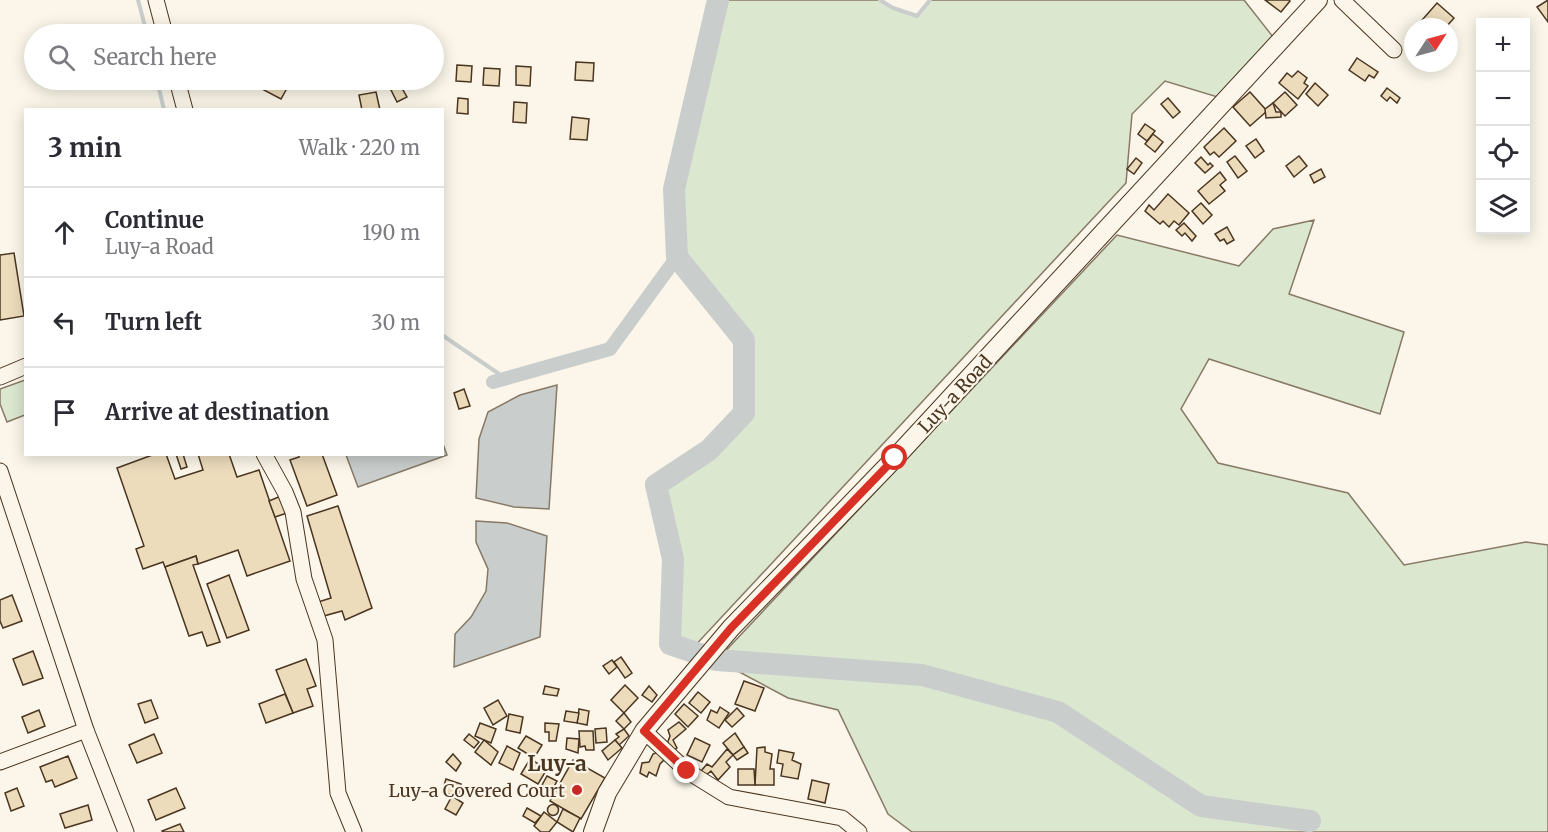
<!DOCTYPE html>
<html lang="en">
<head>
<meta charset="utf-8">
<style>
  :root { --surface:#fff; --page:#f2f2f3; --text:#2b2b33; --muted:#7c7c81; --line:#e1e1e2 }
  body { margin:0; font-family:Merriweather,serif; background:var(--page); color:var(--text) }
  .controls { position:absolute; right:18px; top:18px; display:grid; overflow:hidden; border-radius:0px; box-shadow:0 3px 15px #0003 }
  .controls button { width:54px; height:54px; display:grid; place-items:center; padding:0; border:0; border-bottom:2px solid var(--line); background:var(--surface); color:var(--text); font:30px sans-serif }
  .compass { position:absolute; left:1404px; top:18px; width:54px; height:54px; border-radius:50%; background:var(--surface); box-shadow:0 3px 15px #0003; rotate:54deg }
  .stop { position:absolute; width:18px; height:18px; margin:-14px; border:4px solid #d93025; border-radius:50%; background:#fff }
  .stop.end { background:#d93025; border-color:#fff; box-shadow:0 2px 6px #0008 }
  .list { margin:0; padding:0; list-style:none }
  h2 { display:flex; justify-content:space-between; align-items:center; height:78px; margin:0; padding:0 24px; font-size:26px }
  h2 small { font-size:20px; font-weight:400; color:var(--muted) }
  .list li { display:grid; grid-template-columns:39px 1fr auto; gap:18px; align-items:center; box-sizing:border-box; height:90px; padding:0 24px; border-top:2px solid var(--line) }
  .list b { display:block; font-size:22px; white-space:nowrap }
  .list p { margin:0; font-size:20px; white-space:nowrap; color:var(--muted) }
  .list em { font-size:20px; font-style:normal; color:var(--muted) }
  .icon { flex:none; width:33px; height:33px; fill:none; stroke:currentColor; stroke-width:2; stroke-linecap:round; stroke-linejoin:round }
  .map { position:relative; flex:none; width:1548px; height:832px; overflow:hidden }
  .search { position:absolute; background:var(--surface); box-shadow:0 3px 15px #0003; left:24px; top:24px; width:420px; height:66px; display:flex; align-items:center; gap:15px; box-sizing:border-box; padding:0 21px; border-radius:33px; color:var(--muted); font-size:22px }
  .panel { position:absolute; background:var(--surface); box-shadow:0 3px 15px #0003; left:24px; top:108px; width:420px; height:348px; border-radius:0px }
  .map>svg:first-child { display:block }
  .green { fill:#dce7d0; stroke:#887966; stroke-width:1.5 }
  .water { fill:#c9cecd; stroke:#887966; stroke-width:1.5 }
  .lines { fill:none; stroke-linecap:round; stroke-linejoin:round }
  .stream { stroke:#c9cecd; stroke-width:4 }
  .canal { stroke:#c9cecd; stroke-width:14 }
  .river { stroke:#c9cecd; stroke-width:22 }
  .building { fill:#ecdcbc; stroke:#4a3520; stroke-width:1.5 }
  .minor-casing { stroke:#4a3520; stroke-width:17 }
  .major-casing { stroke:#4a3520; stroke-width:20 }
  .minor { stroke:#fbf6e9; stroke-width:15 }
  .major { stroke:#fbf6e9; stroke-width:18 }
  .route { stroke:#d93025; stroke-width:8 }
  .poi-dot { fill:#c62828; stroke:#fbf6e9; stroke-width:2 }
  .labels { text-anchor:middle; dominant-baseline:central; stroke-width:4.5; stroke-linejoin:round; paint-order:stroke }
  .street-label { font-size:18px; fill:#4a3520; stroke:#fbf6e9 }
  .poi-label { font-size:18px; fill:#4a3520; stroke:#fbf6e9; text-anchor:end }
  .quarter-label { font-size:21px; font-weight:bold; fill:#4a3520; stroke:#fbf6e9 }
</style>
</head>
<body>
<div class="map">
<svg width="1548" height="832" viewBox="0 0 1548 832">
  <rect width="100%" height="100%" fill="#fbf6e9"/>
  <g class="green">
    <polygon points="718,0 880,0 893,8 917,15 930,0 1244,0 1277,42 1224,99 1165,81 1132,114 1126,183 691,650 670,644 673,559 656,485 709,450 744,413 744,340 677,257 674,189"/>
    <polygon points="1314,220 1289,294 1404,332 1380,414 1209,359 1181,409 1218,463 1348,493 1404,565 1526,542 1548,545 1548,832 912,832 888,814 838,710 788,698 717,660 1117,235 1239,266 1273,229"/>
    <polygon points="25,380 25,415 7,422 0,404 0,389"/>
  </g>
  <g class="water">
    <polygon points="557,385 549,509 514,507 476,498 479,439 488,412 520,395"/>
    <polygon points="443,444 447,455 358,487 346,455 442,454"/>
    <polygon points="476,521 507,523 547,536 540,637 454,667 455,634 471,617 486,591 488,569 476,542"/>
  </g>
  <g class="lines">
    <g class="stream">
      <polyline points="138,0 147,34"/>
      <polyline points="880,0 893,8 917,16 930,0"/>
      <polyline points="157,80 164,110"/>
      <polyline points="442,335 505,378"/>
    </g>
    <polyline class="canal" points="493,382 610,349 677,257"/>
    <polyline class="river" points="718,0 674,189 677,257 744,340 744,413 709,450 656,485 673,559 670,644 717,660 922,675 1058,712 1201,806 1310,821"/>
  </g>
  <g class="building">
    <polygon points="1265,0 1289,0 1290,1 1281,12"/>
    <polygon points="1548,0 1548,22 1537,7"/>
    <polygon points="1437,3 1454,18 1446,27 1416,27"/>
    <polygon points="1357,58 1378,72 1374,78 1369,75 1365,81 1349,70"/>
    <polygon points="576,62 594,63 593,81 575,80"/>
    <polygon points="457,65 472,66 471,82 456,81"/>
    <polygon points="516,66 531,67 530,86 516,85"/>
    <polygon points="484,68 500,69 499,86 483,85"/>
    <polygon points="1298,71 1307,78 1304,83 1308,86 1298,99 1279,83 1287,73 1292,77"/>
    <polygon points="264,80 288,80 291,81 281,99 260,88"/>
    <polygon points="384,80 407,80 411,86 403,90 407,97 397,102 391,90 395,88 393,84 387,87"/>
    <polygon points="1315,83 1328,95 1318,106 1306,94"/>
    <polygon points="1387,88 1400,98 1397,103 1390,97 1387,101 1381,96"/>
    <polygon points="376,92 380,110 362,110 359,95"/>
    <polygon points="1250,92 1267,111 1250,126 1233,107"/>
    <polygon points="1285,92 1297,105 1285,116 1273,103"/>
    <polygon points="458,98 468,99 468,114 457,113"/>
    <polygon points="1168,98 1180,112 1173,118 1161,104"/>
    <polygon points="514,102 527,103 526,123 513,122"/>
    <polygon points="1273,103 1276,112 1281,112 1281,117 1266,118 1265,109"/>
    <polygon points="572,117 589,119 587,140 570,139"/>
    <polygon points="1145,124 1155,131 1147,141 1138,134"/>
    <polygon points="1224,128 1236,141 1219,157 1214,152 1210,155 1204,147"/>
    <polygon points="1153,134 1163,142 1155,152 1145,144"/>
    <polygon points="1256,139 1264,151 1255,158 1246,146"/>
    <polygon points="1235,156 1247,171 1238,178 1227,162"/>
    <polygon points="1299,156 1307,166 1294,177 1286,166"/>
    <polygon points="1201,157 1208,165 1210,163 1213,166 1205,173 1195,163"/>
    <polygon points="1136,158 1142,163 1134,174 1127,169"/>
    <polygon points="1321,169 1325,177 1314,183 1310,175"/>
    <polygon points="1220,172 1226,180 1220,185 1225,191 1209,204 1198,191"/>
    <polygon points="1168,194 1189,213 1179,225 1174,221 1169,227 1163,221 1160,224 1145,211 1149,205 1154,210"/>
    <polygon points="1201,203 1212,215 1203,224 1192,211"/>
    <polygon points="1184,223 1196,236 1192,241 1185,233 1182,236 1176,230"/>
    <polygon points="1227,227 1234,240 1227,244 1224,239 1220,241 1215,234"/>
    <polygon points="14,253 24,316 0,320 0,255"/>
    <polygon points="464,389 470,406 459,409 454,393"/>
    <polygon points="155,454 166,454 175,479 203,470 198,454 229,454 237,477 259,470 290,561 247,576 238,550 198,564 196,556 165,567 163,562 143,569 136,549 144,546 117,468"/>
    <polygon points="176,454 183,454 187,467 181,469"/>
    <polygon points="299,454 322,454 337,495 307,506 290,460 299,457"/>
    <polygon points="281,496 287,513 275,517 269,501"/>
    <polygon points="338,506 372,608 345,620 342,611 320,617 315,603 331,598 307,516"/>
    <polygon points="196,556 198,564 193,565 220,642 207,646 202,632 189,636 165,567"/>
    <polygon points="229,575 249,630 227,638 207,584"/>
    <polygon points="12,595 22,621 3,628 0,621 0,600"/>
    <polygon points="33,651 43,678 23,685 13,659"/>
    <polygon points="621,657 632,673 625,678 614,662"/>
    <polygon points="306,659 316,686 307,689 313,706 293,713 276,670"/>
    <polygon points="612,660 617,667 609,674 603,666"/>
    <polygon points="744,681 764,688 755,711 735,704"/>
    <polygon points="625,685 638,698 624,713 611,700"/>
    <polygon points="545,686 559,689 557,696 543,694"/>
    <polygon points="649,686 657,695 652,702 642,695"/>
    <polygon points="698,692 710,702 701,713 689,703"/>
    <polygon points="285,694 293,713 266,723 259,704"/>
    <polygon points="151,700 158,718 145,723 138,704"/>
    <polygon points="498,700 507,716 493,725 484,708"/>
    <polygon points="684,704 698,716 688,727 675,714"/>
    <polygon points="720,707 729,713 719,728 707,720 711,710 717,713"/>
    <polygon points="737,708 744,716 732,727 725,720"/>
    <polygon points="579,709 589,711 587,725 577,723"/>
    <polygon points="39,710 45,726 28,733 22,717"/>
    <polygon points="566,711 579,713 577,723 564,721"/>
    <polygon points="624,713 631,722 624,729 616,721"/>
    <polygon points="509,714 523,717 520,733 506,730"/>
    <polygon points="679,722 686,729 673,740 677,748 674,750 667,744 670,736 668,730"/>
    <polygon points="480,723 496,729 491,743 475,736"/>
    <polygon points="545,723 559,724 556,741 549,741 549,732 545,732"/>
    <polygon points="606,728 607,742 596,743 595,729"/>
    <polygon points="624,729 629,736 619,745 615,740 619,737 616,734"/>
    <polygon points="579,731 593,731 594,750 586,750 585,746 580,747"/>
    <polygon points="735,733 744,747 733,755 723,743"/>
    <polygon points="154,734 162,753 137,763 129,745"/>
    <polygon points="469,734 479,742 474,748 464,740"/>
    <polygon points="526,736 542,745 534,758 518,748"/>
    <polygon points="567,738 579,739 578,753 566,749"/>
    <polygon points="695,738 710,745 702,762 687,755"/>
    <polygon points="484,740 498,752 491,765 475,752"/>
    <polygon points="615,740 622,748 608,760 602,751"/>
    <polygon points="507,746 520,753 513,770 499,763"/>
    <polygon points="744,747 748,753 737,760 733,755"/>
    <polygon points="765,747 765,752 772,754 770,769 774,769 774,785 755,785 757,748"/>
    <polygon points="727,749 733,755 726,762 730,767 718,780 711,771 705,776 701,771 707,764 712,767"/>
    <polygon points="779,750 794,753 792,760 801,764 798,779 781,776 783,764 777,763"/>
    <polygon points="660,751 667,757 660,764 656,776 649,772 647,777 640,773 642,763 649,762 653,754"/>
    <polygon points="453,754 461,763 456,771 446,762"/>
    <polygon points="68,756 77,778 55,787 52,780 46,782 40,767"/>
    <polygon points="530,759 547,769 538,784 521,774"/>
    <polygon points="573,760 605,778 581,819 550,801"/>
    <polygon points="738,769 754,769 755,785 738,785"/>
    <polygon points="547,776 557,781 552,790 542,785"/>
    <polygon points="446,779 461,784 458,797 442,792"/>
    <polygon points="812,780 829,784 825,803 808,799"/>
    <polygon points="17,788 24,806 11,811 5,793"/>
    <polygon points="176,788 185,808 156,820 148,800"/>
    <polygon points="452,796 463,803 456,815 445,809"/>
    <circle cx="553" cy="810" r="5.5"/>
    <polygon points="88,805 92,820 65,828 60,814"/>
    <polygon points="527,808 541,816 535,823 523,816"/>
    <polygon points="563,809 580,818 573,832 557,822"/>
    <polygon points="544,812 557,822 549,832 541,832 534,826"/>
    <polygon points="180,824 184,832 163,832 162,831"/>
  </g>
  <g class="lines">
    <g class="minor-casing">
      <g id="minor">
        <polyline points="156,0 165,34"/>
        <polyline points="1342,0 1394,50"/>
        <polyline points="177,80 185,110"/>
        <polyline points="0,377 26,366"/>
        <polyline points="264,454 285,492 293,512 304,579 325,640 338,793 354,832"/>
        <polyline points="0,471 86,730 126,832"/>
        <polyline points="644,731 687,771 729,797 842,818 859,832"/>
        <polyline points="0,762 86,730"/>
      </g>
    </g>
    <g class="major-casing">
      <polyline id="major" points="593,832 607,793 644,731 731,628 895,458 1318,0"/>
    </g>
    <use href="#minor" class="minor"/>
    <use href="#major" class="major"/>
  </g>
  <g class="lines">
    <polyline class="route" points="687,771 644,731 731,628 895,458"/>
  </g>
  <circle class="poi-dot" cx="577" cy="790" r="6"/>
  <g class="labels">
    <g class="street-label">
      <text transform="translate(955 394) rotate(-47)">Luy-a Road</text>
    </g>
    <g class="poi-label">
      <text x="565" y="790">Luy-a Covered Court</text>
    </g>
    <g class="quarter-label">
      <text x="557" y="763">Luy-a</text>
    </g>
  </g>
</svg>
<div class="controls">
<button>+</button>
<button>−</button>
<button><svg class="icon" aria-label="locate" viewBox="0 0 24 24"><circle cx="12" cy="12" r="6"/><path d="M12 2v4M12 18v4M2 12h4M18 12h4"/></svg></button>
<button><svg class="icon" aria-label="layers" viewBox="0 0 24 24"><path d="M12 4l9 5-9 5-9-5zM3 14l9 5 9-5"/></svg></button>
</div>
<svg class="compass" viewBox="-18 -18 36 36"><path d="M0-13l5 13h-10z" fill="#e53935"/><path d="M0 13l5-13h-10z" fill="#7c7c81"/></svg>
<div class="stop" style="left:895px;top:458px"></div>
<div class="stop end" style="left:687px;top:771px"></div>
<div class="search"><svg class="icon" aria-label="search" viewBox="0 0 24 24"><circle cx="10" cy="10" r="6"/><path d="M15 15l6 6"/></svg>Search here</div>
<section class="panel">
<h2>3 min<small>Walk · 220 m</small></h2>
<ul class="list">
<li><svg class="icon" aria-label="ahead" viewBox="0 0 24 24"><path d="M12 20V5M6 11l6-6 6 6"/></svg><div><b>Continue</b><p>Luy-a Road</p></div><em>190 m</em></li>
<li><svg class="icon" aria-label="left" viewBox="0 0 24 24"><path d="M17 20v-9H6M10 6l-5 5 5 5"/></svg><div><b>Turn left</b></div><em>30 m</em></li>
<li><svg class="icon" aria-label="arrive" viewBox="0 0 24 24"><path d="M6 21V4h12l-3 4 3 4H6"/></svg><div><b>Arrive at destination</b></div></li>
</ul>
</section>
</div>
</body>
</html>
